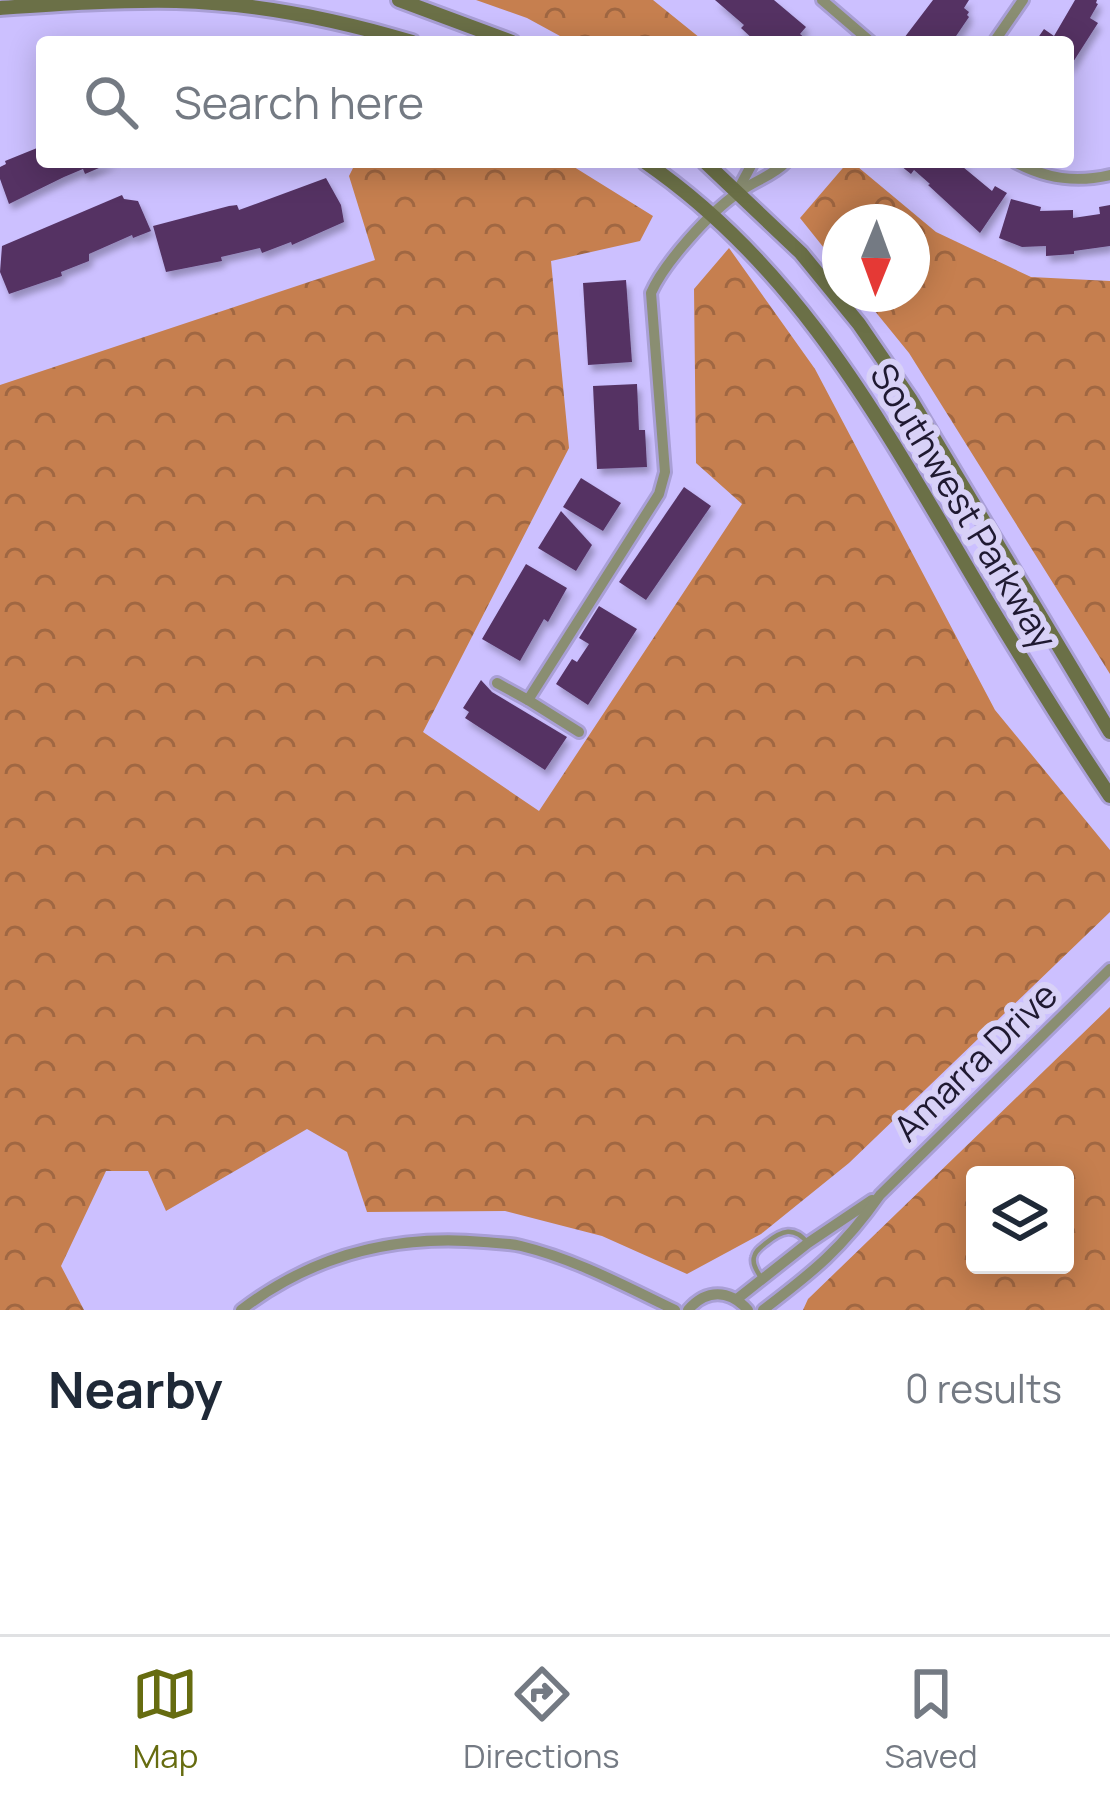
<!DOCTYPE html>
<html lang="en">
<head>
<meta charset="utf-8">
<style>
  :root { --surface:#fff; --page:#f2f2f3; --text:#1f2937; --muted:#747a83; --line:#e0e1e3; --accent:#666c10 }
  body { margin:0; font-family:Manrope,sans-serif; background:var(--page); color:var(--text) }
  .controls { position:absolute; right:36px; bottom:36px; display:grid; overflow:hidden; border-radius:12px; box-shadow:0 6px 30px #0003 }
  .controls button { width:108px; height:108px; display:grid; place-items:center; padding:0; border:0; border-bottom:3px solid var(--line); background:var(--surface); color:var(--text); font:60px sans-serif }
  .compass { position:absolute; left:822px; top:204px; width:108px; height:108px; border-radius:50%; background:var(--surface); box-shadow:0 6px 30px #0003; rotate:181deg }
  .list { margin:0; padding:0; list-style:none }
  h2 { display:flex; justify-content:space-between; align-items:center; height:156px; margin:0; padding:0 48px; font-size:51px }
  h2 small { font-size:39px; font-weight:400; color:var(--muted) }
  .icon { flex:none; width:66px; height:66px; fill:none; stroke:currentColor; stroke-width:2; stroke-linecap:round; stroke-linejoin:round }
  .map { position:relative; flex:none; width:1110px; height:1310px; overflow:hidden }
  .search { position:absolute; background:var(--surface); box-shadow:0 6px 30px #0003; left:36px; right:36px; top:36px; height:132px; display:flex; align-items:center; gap:30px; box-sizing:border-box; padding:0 42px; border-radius:12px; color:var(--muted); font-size:45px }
  .sheet { height:324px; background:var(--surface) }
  nav { display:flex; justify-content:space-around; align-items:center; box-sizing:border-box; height:168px; border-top:3px solid var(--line); background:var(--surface); font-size:33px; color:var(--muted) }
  nav a { display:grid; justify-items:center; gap:6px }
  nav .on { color:var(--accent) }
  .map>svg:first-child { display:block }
  .forest { fill:url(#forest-crowns); fill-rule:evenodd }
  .building { fill:#543364; filter:url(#shadow) }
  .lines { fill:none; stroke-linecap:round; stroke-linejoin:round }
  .lane-casing { stroke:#a99fd6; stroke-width:10 }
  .street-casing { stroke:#a99fd6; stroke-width:16 }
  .secondary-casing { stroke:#a99fd6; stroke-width:20 }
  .lane { stroke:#8a8e72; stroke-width:4.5 }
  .street { stroke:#8a8e72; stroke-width:10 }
  .secondary { stroke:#6b7047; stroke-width:14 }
  .labels { text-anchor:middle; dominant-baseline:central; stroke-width:12; stroke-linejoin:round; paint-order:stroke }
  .street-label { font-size:36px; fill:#1f1931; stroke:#d8d1f7 }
</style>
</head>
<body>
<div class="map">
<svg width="1110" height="1310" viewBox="0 0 1110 1310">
  <defs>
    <pattern id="forest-crowns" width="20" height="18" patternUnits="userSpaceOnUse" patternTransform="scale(3)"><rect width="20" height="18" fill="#c67f4f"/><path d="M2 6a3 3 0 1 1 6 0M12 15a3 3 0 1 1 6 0" fill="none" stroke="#a06742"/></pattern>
    <filter id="shadow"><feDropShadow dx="3.5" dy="6" stdDeviation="3" flood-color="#0004"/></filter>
  </defs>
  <rect width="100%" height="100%" fill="#ccc0ff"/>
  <g class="forest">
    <polygon points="476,0 653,0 705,42 571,42 527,18"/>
    <polygon points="356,162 566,162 653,216 640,241 551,261 569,448 423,732 539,811 742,504 696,463 694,289 729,248 815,369 995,710 1110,850 1110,912 849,1163 761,1234 687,1274 602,1236 505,1211 367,1212 347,1152 307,1129 166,1211 148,1171 106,1171 61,1266 84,1310 0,1310 0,385 375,260 349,176"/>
    <polygon points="848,162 852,162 936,232 1031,277 1110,281 1110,674 909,353 861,294 912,294 912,222 840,222 840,268 800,218"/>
    <path d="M 1110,1007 L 1110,1310 L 803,1310 L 808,1299 ZM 975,1175 L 1065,1175 L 1065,1265 L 975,1265 Z"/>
  </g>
  <g class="building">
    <polygon points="715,0 774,0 806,27 800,34 810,42 756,42 741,28 744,25"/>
    <polygon points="933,0 969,0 964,8 969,12 967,15 969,17 952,42 901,42"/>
    <polygon points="1075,0 1097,0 1096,3 1098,4 1090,18 1098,23 1068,70 1068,42 1035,42 1044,29 1054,36"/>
    <polygon points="42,146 42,162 113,162 85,174 83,169 64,177 9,204 0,179 0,167 6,164 5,161"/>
    <polygon points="896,162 967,162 963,167 992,191 995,186 1007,193 980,233 928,185 930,184 914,170 911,174"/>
    <polygon points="326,178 341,205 344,222 292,245 291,242 262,253 260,248 221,257 222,261 166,272 153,226 229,206 237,205 239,210"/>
    <polygon points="122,195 124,199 138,201 151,231 133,238 132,235 89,254 89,261 61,272 62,276 9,294 0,272 2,246"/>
    <polygon points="1011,199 1041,207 1040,211 1073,210 1073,218 1100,214 1099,207 1110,205 1110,246 1074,251 1074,254 1046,256 1046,246 1022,247 999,238"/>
    <polygon points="626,280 632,362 588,365 583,283"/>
    <polygon points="637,384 639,430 645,430 647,467 597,469 593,386"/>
    <polygon points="581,478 621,503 603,531 563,507"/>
    <polygon points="684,487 711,506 646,600 619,582"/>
    <polygon points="561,511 592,545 576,571 538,548"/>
    <polygon points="526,564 567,588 548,622 544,619 520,661 482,639"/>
    <polygon points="599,606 637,629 588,705 556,684 572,659 577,662 589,644 579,638"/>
    <polygon points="481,680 492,692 567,737 545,770 465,718 469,712 463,708"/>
  </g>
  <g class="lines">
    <g class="lane-casing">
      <path id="lane" d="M 760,1276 C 757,1271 752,1264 754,1257 C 755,1251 761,1247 766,1243 C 782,1230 794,1226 808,1243"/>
    </g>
    <g class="street-casing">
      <g id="street">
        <polyline points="822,0 871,42"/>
        <polyline points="994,42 1023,0"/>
        <path d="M 1015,162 C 1046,179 1076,183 1110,175"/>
        <polyline points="738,190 753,162"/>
        <polyline points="497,683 528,700"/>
        <path d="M 579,732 L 528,700 L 659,494 L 665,472 L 651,293 C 664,263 710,212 738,193 C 753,181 773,176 786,162"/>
        <polyline points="737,1299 808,1243 872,1200"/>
        <path d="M 241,1310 C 313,1255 394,1234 484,1242 C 496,1243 509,1243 521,1246 C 575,1259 625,1286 675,1310"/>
        <path d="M 688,1310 C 706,1289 729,1289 748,1310"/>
        <path d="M 763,1310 C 813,1272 843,1248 880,1195 L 1110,969"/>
      </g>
    </g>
    <g class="secondary-casing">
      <g id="secondary">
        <polyline points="399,0 512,42"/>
        <path d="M 0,8 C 59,4 117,0 176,1 C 256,3 335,19 412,42"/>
        <path d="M 645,162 C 784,258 863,391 947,533 C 999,622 1052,710 1110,796"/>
        <polyline points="705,162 801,253 859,324 911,400 1110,732"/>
      </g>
    </g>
    <use href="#lane" class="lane"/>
    <use href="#street" class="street"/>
    <use href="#secondary" class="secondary"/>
  </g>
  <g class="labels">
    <g class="street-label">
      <text transform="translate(964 506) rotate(59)">Southwest Parkway</text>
      <text transform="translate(975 1061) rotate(-44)">Amarra Drive</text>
    </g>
  </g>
</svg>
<div class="controls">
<button><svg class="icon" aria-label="layers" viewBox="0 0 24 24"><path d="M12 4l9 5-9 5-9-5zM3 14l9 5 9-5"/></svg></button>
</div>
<svg class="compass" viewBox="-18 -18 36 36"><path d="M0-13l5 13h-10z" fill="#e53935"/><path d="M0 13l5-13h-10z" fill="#747a83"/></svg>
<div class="search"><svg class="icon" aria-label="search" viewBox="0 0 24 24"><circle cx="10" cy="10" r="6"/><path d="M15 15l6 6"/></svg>Search here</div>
</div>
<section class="sheet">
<h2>Nearby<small>0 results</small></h2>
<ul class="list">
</ul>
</section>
<nav>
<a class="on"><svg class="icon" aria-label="map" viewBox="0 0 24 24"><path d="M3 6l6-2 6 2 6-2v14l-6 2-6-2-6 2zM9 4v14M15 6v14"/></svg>Map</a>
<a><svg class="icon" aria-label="directions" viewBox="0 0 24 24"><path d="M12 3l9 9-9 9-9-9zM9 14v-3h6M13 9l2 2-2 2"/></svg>Directions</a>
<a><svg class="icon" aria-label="saved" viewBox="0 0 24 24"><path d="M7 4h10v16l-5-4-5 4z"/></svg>Saved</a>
</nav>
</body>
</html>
